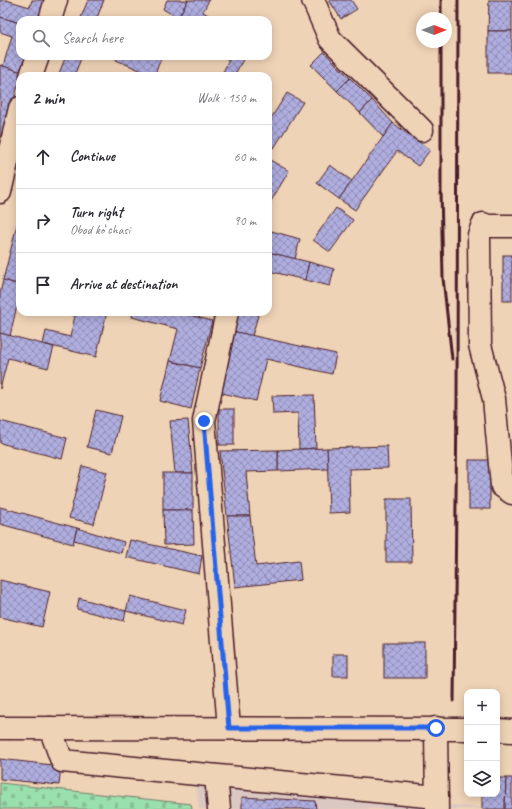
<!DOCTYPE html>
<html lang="en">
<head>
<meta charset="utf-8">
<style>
  :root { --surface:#fff; --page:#f7f7f7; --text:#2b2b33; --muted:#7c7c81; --line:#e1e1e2 }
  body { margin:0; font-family:Caveat,sans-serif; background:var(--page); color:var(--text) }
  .controls { position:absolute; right:12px; bottom:12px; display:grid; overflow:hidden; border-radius:8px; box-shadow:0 2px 10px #0003 }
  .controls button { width:36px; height:36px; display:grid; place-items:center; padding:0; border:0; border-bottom:1px solid var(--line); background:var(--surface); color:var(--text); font:20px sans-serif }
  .compass { position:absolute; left:416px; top:12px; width:36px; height:36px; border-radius:50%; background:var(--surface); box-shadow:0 2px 10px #0003; rotate:90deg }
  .stop { position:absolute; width:12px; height:12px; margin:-9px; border:3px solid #2563eb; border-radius:50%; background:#fff }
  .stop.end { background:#2563eb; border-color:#fff; box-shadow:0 1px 4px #0008 }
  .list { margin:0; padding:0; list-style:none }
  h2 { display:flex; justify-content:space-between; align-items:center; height:52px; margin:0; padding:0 16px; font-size:17px }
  h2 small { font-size:13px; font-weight:400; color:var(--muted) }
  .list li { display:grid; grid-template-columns:26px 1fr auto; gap:12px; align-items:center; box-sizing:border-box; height:64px; padding:0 16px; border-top:1px solid var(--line) }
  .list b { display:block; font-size:15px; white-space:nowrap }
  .list p { margin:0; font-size:13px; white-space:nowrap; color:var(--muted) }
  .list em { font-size:13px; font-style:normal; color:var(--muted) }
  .icon { flex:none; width:22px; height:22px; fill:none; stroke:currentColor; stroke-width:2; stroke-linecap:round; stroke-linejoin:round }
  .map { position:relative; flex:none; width:512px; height:809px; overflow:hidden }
  .search { position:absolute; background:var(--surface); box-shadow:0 2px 10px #0003; left:16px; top:16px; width:256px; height:44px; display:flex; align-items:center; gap:10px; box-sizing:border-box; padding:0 14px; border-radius:12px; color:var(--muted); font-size:15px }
  .panel { position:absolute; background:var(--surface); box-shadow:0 2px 10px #0003; left:16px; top:72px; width:256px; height:244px; border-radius:12px }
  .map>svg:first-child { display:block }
  .built { fill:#dcc8c2 }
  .cemetery { fill:url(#cemetery-stones); stroke:#72806c }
  .building { fill:url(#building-cross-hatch); stroke:#4a1f2b }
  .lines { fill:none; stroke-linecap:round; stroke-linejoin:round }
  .minor-casing { stroke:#4a1f2b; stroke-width:25 }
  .major-casing { stroke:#4a1f2b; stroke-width:25 }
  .minor { stroke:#efd3b6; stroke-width:22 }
  .major { stroke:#efd3b6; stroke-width:22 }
  .rail { stroke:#4a1f2b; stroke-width:3 }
  .route { stroke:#2563eb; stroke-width:5 }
</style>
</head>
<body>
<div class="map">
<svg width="512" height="809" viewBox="0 0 512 809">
  <defs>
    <pattern id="cemetery-stones" width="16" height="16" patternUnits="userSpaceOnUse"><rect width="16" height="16" fill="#9ae0ad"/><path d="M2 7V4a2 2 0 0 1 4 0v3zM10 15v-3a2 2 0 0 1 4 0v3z" fill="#86c095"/></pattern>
    <pattern id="building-cross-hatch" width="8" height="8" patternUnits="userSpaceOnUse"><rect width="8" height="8" fill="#afaedf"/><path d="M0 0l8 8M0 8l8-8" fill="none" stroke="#908db5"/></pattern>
  </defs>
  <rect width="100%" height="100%" fill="#efd3b6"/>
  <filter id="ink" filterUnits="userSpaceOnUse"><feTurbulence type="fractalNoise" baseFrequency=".025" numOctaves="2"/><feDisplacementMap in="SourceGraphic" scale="8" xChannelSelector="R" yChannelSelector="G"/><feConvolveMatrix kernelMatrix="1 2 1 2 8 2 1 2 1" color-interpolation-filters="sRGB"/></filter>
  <g filter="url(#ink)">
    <polygon class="built" points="196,785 497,809 199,809"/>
    <polygon class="cemetery" points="0,783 191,804 192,809 0,809"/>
    <g class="building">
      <polygon points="0,0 6,0 30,7 32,0 52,0 45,20 20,20 20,23 0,17"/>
      <polygon points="88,0 104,0 96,20 80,20"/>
      <polygon points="167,0 188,0 178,18 163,9"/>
      <polygon points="188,0 209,0 203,12 217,20 183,20 178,18"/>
      <polygon points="329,0 351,0 357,9 341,19"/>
      <polygon points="489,0 512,0 512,31 488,31"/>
      <polygon points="0,17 20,23 20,56 27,56 22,72 3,66 12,36 0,32"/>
      <rect x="488" y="31" width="24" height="42"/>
      <polygon points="324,52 350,78 337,91 311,65"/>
      <polygon points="66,56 82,56 74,76 58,76"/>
      <polygon points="117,56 162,56 154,76 116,60"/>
      <polygon points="221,56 245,56 234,76 221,76 229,60"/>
      <polygon points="0,65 22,72 3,137 0,136"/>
      <polygon points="350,78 372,100 360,113 337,91"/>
      <polygon points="287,93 303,102 274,148 268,144 268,123"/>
      <polygon points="372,100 393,123 383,137 360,113"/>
      <polygon points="393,123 430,150 418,166 397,151 355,210 339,199"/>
      <polygon points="270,160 289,171 268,206 268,163"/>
      <polygon points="330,165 352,181 339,199 317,183"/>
      <polygon points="336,208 353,220 330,252 313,240"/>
      <polygon points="20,213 20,285 3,280"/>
      <polygon points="268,230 300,239 295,259 268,252"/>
      <polygon points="268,252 309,262 305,280 269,271 268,275"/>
      <rect x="503" y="255" width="9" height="46"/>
      <polygon points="309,262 334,269 330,286 305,280"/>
      <polygon points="3,280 20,285 20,302 18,301 10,336 0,333 0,294"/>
      <polygon points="61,312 107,312 96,357 43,344 46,331 70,337 75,316"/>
      <polygon points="133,312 178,312 212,321 200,368 170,361 178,329 132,317"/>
      <polygon points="237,312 259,312 252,336 232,331"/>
      <polygon points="232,331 336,354 332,374 266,359 256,401 218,392"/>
      <polygon points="0,333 54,347 48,368 8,358 0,389"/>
      <polygon points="170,361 200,368 191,409 160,401"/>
      <polygon points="314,395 316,448 299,449 298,413 273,414 272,396"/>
      <rect x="219" y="409" width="15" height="36"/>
      <polygon points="96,410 121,416 112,453 87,447"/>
      <polygon points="188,420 193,473 175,473 170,421"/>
      <polygon points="0,421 67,438 62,459 0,443"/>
      <polygon points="387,446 388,468 349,469 350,512 329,513 327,448"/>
      <polygon points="327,448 328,469 278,471 278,450"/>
      <polygon points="278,450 278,471 246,472 250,516 227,516 220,451"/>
      <rect x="469" y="460" width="21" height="49"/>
      <polygon points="82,466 107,472 94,524 69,518"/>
      <rect x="163" y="473" width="30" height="37"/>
      <polygon points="386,499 411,499 412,562 386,562"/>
      <polygon points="0,507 77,528 73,544 0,524"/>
      <polygon points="163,510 193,510 194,544 164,545"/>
      <polygon points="227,516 250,516 256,566 299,561 301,580 235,587"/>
      <polygon points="77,528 124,542 121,553 74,540"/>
      <polygon points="130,540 202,556 199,574 126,557"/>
      <polygon points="0,580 50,592 42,627 0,617"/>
      <polygon points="130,596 186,610 182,625 126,611"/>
      <polygon points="79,598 126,611 124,621 77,609"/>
      <rect x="384" y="643" width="41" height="35"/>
      <rect x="333" y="654" width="15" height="22"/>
      <polygon points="0,759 61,766 59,785 0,779"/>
      <polygon points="497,778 506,778 505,809 482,809 482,794 497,794"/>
      <polygon points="506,778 512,778 512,809 505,809"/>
      <polygon points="242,797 315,801 316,809 242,809"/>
    </g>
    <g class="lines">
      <g class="minor-casing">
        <g id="minor">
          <polyline points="313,0 330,39 422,130"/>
          <polyline points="50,20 56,0"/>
          <polyline points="31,76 38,56"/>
          <polyline points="0,192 20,108"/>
          <polyline points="512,226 488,226 483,224 479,235 480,345 494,399 502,486 512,493"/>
          <polyline points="227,312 204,421 229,728"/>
          <polyline points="50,728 62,761 437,797"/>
          <polyline points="436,728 437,809"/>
          <polyline points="216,776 219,809"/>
        </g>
      </g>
      <g class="major-casing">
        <g id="major">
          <polyline points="0,728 467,729"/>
          <polyline points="497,730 512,731"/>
        </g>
      </g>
      <use href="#minor" class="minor"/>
      <use href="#major" class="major"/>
      <g class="rail">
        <polyline points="441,18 441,0"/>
        <polyline points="441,42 441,189 443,278 452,359"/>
        <polyline points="454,701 457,399 458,0"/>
      </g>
    </g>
  </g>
  <g class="lines" filter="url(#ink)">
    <polyline class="route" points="204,421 229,728 436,728"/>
  </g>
</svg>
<div class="controls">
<button>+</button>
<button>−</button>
<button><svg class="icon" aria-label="layers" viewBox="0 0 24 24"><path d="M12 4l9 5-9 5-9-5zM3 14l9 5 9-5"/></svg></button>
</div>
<svg class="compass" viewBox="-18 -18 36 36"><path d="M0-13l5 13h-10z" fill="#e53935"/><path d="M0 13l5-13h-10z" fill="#7c7c81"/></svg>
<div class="stop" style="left:436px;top:728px"></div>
<div class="stop end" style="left:204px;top:421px"></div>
<div class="search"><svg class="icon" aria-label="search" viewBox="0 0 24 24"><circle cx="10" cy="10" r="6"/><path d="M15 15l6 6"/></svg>Search here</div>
<section class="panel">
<h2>2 min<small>Walk · 150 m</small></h2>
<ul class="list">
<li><svg class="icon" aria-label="ahead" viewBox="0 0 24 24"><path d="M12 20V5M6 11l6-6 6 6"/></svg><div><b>Continue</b></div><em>60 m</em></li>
<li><svg class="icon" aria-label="right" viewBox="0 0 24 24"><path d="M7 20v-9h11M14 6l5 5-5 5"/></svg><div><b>Turn right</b><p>Obod koʻchasi</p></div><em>90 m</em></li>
<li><svg class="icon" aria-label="arrive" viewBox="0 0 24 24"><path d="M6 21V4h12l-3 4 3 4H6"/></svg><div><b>Arrive at destination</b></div></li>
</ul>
</section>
</div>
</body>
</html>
